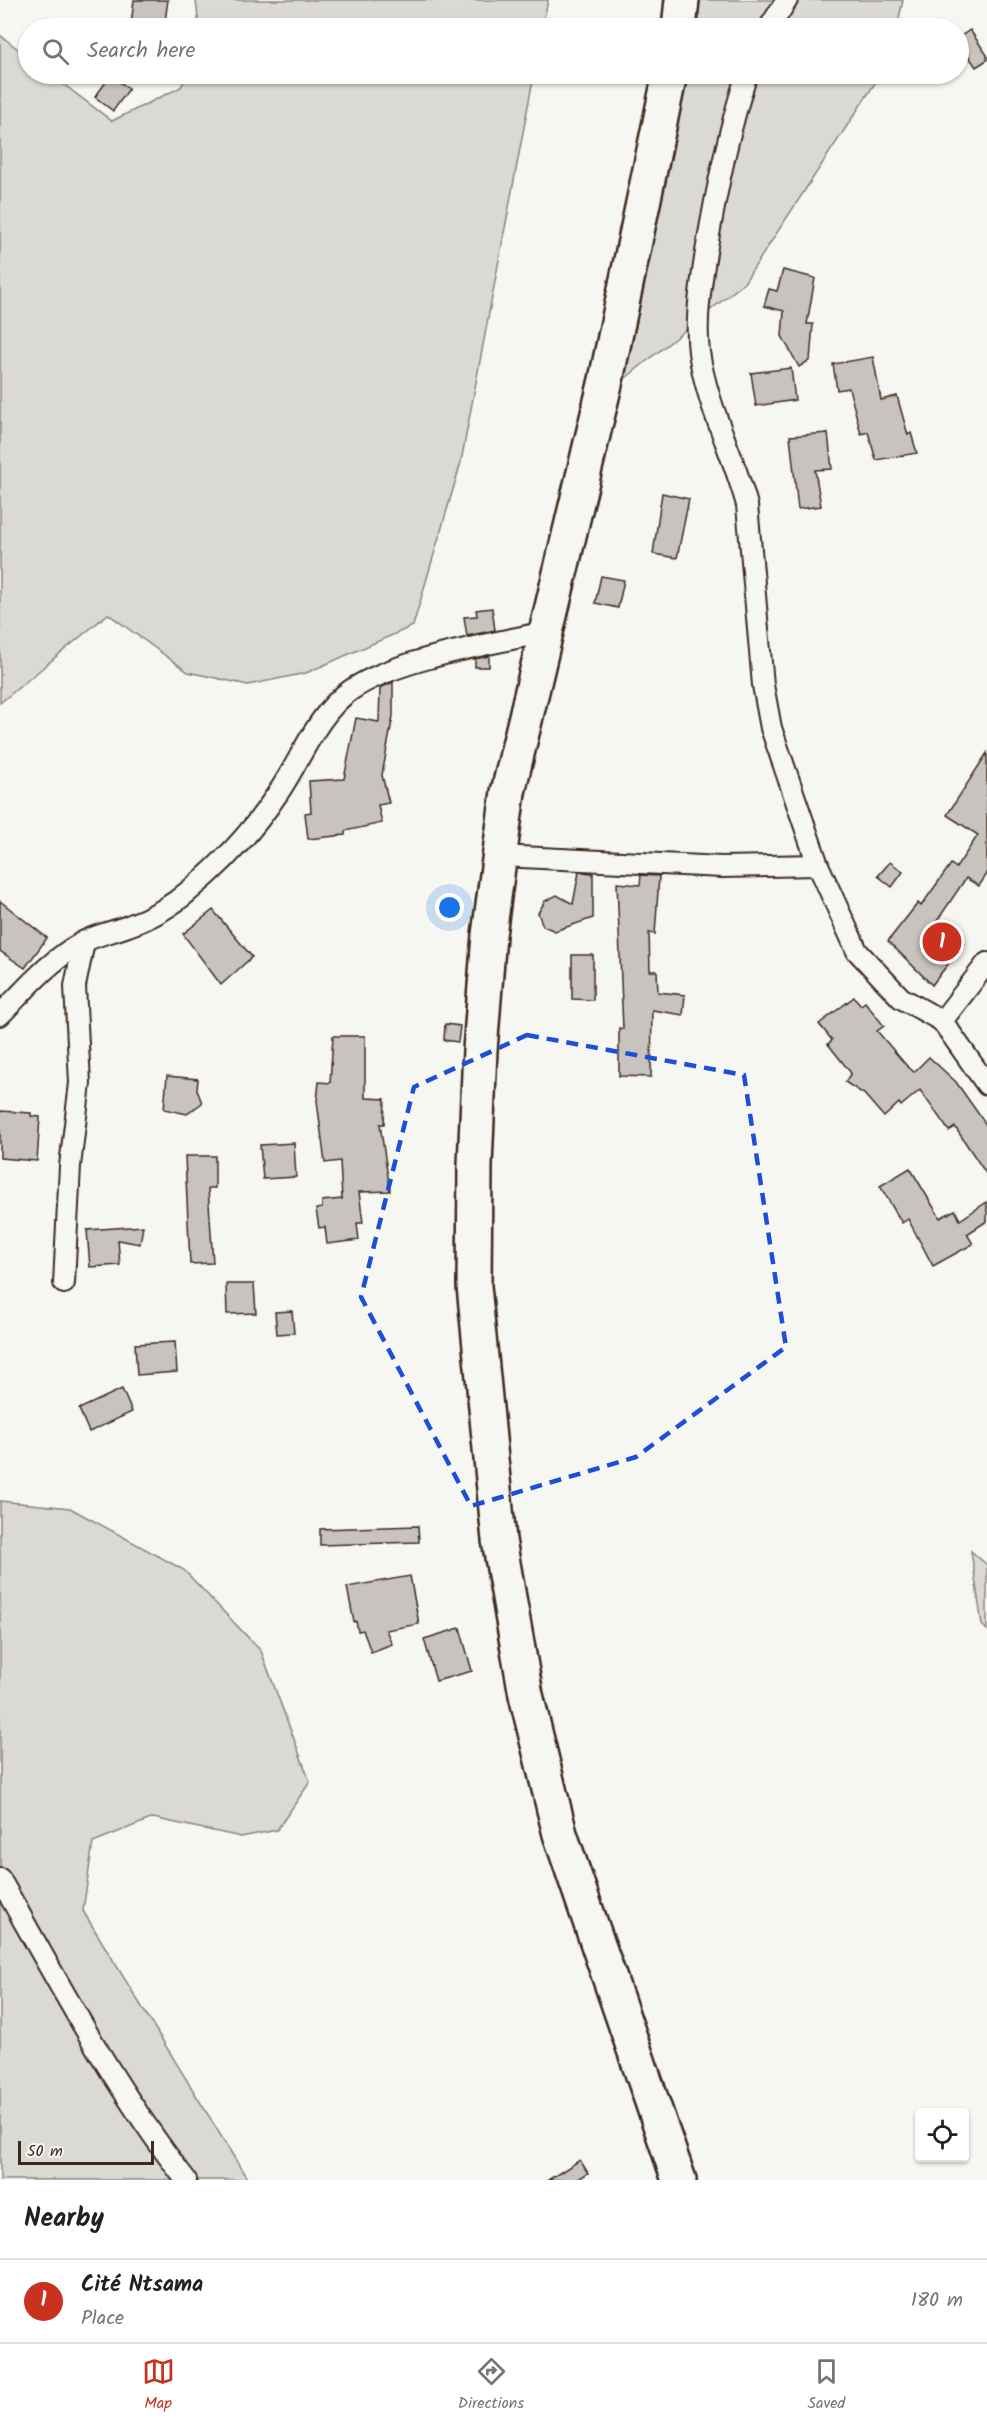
<!DOCTYPE html>
<html lang="en">
<head>
<meta charset="utf-8">
<style>
  :root { --surface:#fff; --page:#f2f2f2; --text:#202124; --muted:#757577; --line:#e0e0e0; --accent:#c8321e }
  body { margin:0; font-family:Kalam,sans-serif; background:var(--page); color:var(--text) }
  .controls { position:absolute; right:18px; bottom:18px; display:grid; overflow:hidden; border-radius:6px; box-shadow:0 2px 4px #0004 }
  .controls button { width:54px; height:54px; display:grid; place-items:center; padding:0; border:0; border-bottom:2px solid var(--line); background:var(--surface); color:var(--text); font:30px sans-serif }
  .scale { position:absolute; left:18px; bottom:15px; width:136px; box-sizing:border-box; padding-left:6px; border:3px solid #3b2a1e; border-top:0; font-size:16px; line-height:21px; white-space:nowrap; color:#3b2a1e; -webkit-text-stroke:4px #f6f6f2; paint-order:stroke }
  .you { position:absolute; left:450px; top:908px; width:21px; height:21px; margin:-15px; border:4px solid #fff; border-radius:50%; background:#1a73e8; box-shadow:0 0 0 9px #1a73e833 }
  .badge { display:grid; place-items:center; width:39px; height:39px; border-radius:50%; background:var(--accent); color:#fff; font-size:20px; font-weight:700 }
  .pin { position:absolute; translate:-50% -50%; border:3px solid #fff; box-shadow:0 2px 6px #0006 }
  .list { margin:0; padding:0; list-style:none }
  h2 { display:flex; justify-content:space-between; align-items:center; height:78px; margin:0; padding:0 24px; font-size:26px }
  h2 small { font-size:20px; font-weight:400; color:var(--muted) }
  .list li { display:grid; grid-template-columns:39px 1fr auto; gap:18px; align-items:center; box-sizing:border-box; height:84px; padding:0 24px; border-top:2px solid var(--line) }
  .list b { display:block; font-size:22px; white-space:nowrap }
  .list p { margin:0; font-size:20px; white-space:nowrap; color:var(--muted) }
  .list em { font-size:20px; font-style:normal; color:var(--muted) }
  .icon { flex:none; width:33px; height:33px; fill:none; stroke:currentColor; stroke-width:2; stroke-linecap:round; stroke-linejoin:round }
  .map { position:relative; flex:none; width:987px; height:2180px; overflow:hidden }
  .search { position:absolute; background:var(--surface); box-shadow:0 2px 4px #0004; left:18px; right:18px; top:18px; height:66px; display:flex; align-items:center; gap:15px; box-sizing:border-box; padding:0 21px; border-radius:33px; color:var(--muted); font-size:22px }
  .sheet { height:162px; background:var(--surface) }
  nav { display:flex; justify-content:space-around; align-items:center; box-sizing:border-box; height:84px; border-top:2px solid var(--line); background:var(--surface); font-size:16px; color:var(--muted) }
  nav a { display:grid; justify-items:center; gap:3px }
  nav .on { color:var(--accent) }
  .map>svg:first-child { display:block }
  .green { fill:#dad9d3; stroke:#8a8278; stroke-width:1.5 }
  .building { fill:#c8c3be; stroke:#3b2a1e; stroke-width:1.5 }
  .lines { fill:none; stroke-linecap:round; stroke-linejoin:round }
  .street-casing { stroke:#3b2a1e; stroke-width:24 }
  .highway-casing { stroke:#3b2a1e; stroke-width:38 }
  .street { stroke:#f6f6f2; stroke-width:20 }
  .highway { stroke:#f6f6f2; stroke-width:33 }
  .marked { fill:none; stroke:#1d4ed8; stroke-width:4.5; stroke-dasharray:12 8; stroke-linejoin:round }
</style>
</head>
<body>
<div class="map">
<svg width="987" height="2180" viewBox="0 0 987 2180">
  <rect width="100%" height="100%" fill="#f6f6f2"/>
  <filter id="ink" filterUnits="userSpaceOnUse"><feTurbulence type="fractalNoise" baseFrequency=".0167" numOctaves="2"/><feDisplacementMap in="SourceGraphic" scale="12" xChannelSelector="R" yChannelSelector="G"/><feConvolveMatrix kernelMatrix="1 2 1 2 8 2 1 2 1" color-interpolation-filters="sRGB"/></filter>
  <g filter="url(#ink)">
    <g class="green">
      <polygon points="196,0 548,0 542,28 199,28"/>
      <polygon points="673,0 903,0 897,28 668,28"/>
      <polygon points="0,35 28,57 28,74 50,74 112,121 181,87 187,74 534,74 461,462 413,626 306,673 248,685 188,672 108,614 0,703"/>
      <polygon points="660,74 881,74 744,283 602,397"/>
      <polygon points="0,1501 70,1508 184,1570 261,1651 310,1782 277,1830 241,1837 153,1818 93,1842 83,1911 248,2180 0,2180"/>
      <polygon points="971,1551 987,1565 987,1630 982,1625"/>
    </g>
    <g class="building">
      <polygon points="134,0 168,0 164,28 131,25"/>
      <polygon points="970,30 987,55 987,60 976,67 958,41 958,38"/>
      <polygon points="111,75 129,89 113,111 95,97"/>
      <polygon points="783,270 815,278 807,324 813,324 810,360 799,367 782,336 784,311 764,306 769,289 777,291"/>
      <polygon points="873,357 881,400 897,396 908,435 911,433 917,453 876,460 868,432 861,434 849,388 837,390 833,364"/>
      <polygon points="791,368 795,400 756,406 751,373"/>
      <polygon points="828,433 832,469 815,470 821,506 798,509 790,436"/>
      <polygon points="662,493 689,499 677,558 653,554"/>
      <polygon points="601,576 624,580 618,608 595,603"/>
      <polygon points="492,608 495,630 467,636 464,617 477,616 476,610"/>
      <polygon points="489,656 489,667 475,667 475,659"/>
      <polygon points="393,682 393,716 382,775 389,803 378,805 382,823 345,831 345,835 308,839 305,813 311,812 309,781 344,779 356,718 379,722 380,688"/>
      <polygon points="987,753 987,874 979,886 966,878 937,921 964,943 932,985 888,941 918,903 921,906 951,864 956,868 978,835 947,815"/>
      <polygon points="890,862 903,872 892,887 878,876"/>
      <polygon points="579,872 593,873 593,918 555,931 543,926 538,913 545,901 557,895 573,904"/>
      <polygon points="641,875 659,876 655,934 649,933 650,971 657,971 658,992 685,995 683,1015 652,1010 651,1077 619,1076 619,1028 623,1029 617,883 640,885"/>
      <polygon points="0,901 47,938 25,968 0,951"/>
      <polygon points="213,910 252,957 221,985 183,934"/>
      <polygon points="572,955 593,955 593,1000 572,999"/>
      <polygon points="854,997 861,1005 865,1002 884,1026 877,1031 906,1065 914,1072 929,1057 956,1082 987,1126 987,1175 955,1127 949,1131 920,1090 901,1106 899,1103 884,1117 864,1094 845,1082 851,1073 828,1044 832,1040 819,1024"/>
      <polygon points="445,1024 460,1026 458,1042 444,1040"/>
      <polygon points="333,1036 365,1036 365,1098 385,1099 384,1124 380,1124 390,1191 359,1192 363,1223 357,1223 359,1240 327,1244 325,1227 319,1228 316,1209 322,1208 322,1201 342,1199 340,1161 325,1163 317,1101 319,1082 330,1083"/>
      <polygon points="167,1076 198,1079 197,1090 202,1103 187,1114 164,1109"/>
      <polygon points="0,1111 31,1113 31,1116 40,1117 37,1161 0,1158"/>
      <polygon points="294,1143 296,1177 263,1179 260,1145"/>
      <polygon points="185,1156 215,1156 215,1188 208,1188 213,1263 190,1264"/>
      <polygon points="910,1168 940,1218 955,1210 960,1220 987,1202 987,1221 967,1234 973,1244 933,1266 908,1219 902,1223 880,1186"/>
      <polygon points="143,1226 140,1244 118,1240 120,1265 90,1267 87,1230"/>
      <polygon points="226,1284 254,1284 256,1313 227,1314"/>
      <polygon points="292,1311 294,1333 277,1334 275,1312"/>
      <polygon points="175,1342 177,1372 137,1375 135,1344"/>
      <polygon points="122,1389 132,1412 89,1432 79,1409"/>
      <polygon points="418,1526 419,1542 320,1545 320,1529"/>
      <polygon points="410,1576 419,1624 386,1630 392,1644 371,1652 363,1630 358,1631 356,1621 354,1622 347,1587"/>
      <polygon points="460,1628 472,1671 436,1681 424,1639"/>
      <polygon points="580,2160 588,2173 577,2180 548,2180"/>
    </g>
    <g class="lines">
      <g class="street-casing">
        <g id="street">
          <polyline points="769,28 787,0"/>
          <path d="M 747,74 C 728,131 716,192 706,252 C 701,285 695,319 699,352 C 707,406 733,453 747,505 L 763,685 L 771,728 L 818,865 L 857,951 L 901,998 L 942,1021 L 987,963"/>
          <polyline points="499,856 722,867 818,865"/>
          <path d="M 0,1015 C 26,989 49,961 81,943 C 95,935 113,932 128,926 C 151,918 172,906 190,890 C 223,863 254,829 278,793 C 301,760 317,713 351,690 C 396,659 491,644 545,632"/>
          <polyline points="942,1021 987,1085"/>
          <polyline points="64,1283 70,1166 80,1083 75,986 84,942"/>
          <path d="M 0,1879 C 58,1982 113,2086 186,2180"/>
        </g>
      </g>
      <g class="highway-casing">
        <g id="highway">
          <polyline points="679,28 682,0"/>
          <polyline points="670,74 606,380 508,792 489,935 480,1050 475,1165 474,1286 499,1540 526,1695 560,1834 679,2180"/>
        </g>
      </g>
      <use href="#street" class="street"/>
      <use href="#highway" class="highway"/>
    </g>
  </g>
  <path class="marked" d="M 527,1035 L 744,1075 L 786,1347 L 636,1457 L 471,1506 L 361,1297 L 414,1087 Z"/>
</svg>
<div class="controls">
<button><svg class="icon" aria-label="locate" viewBox="0 0 24 24"><circle cx="12" cy="12" r="6"/><path d="M12 2v4M12 18v4M2 12h4M18 12h4"/></svg></button>
</div>
<div class="scale">50 m</div>
<div class="you"></div>
<div class="pin badge" style="left:942px;top:942px">1</div>
<div class="search"><svg class="icon" aria-label="search" viewBox="0 0 24 24"><circle cx="10" cy="10" r="6"/><path d="M15 15l6 6"/></svg>Search here</div>
</div>
<section class="sheet">
<h2>Nearby<small></small></h2>
<ul class="list">
<li><span class="badge">1</span><div><b>Cité Ntsama</b><p>Place</p></div><em>180 m</em></li>
</ul>
</section>
<nav>
<a class="on"><svg class="icon" aria-label="map" viewBox="0 0 24 24"><path d="M3 6l6-2 6 2 6-2v14l-6 2-6-2-6 2zM9 4v14M15 6v14"/></svg>Map</a>
<a><svg class="icon" aria-label="directions" viewBox="0 0 24 24"><path d="M12 3l9 9-9 9-9-9zM9 14v-3h6M13 9l2 2-2 2"/></svg>Directions</a>
<a><svg class="icon" aria-label="saved" viewBox="0 0 24 24"><path d="M7 4h10v16l-5-4-5 4z"/></svg>Saved</a>
</nav>
</body>
</html>
